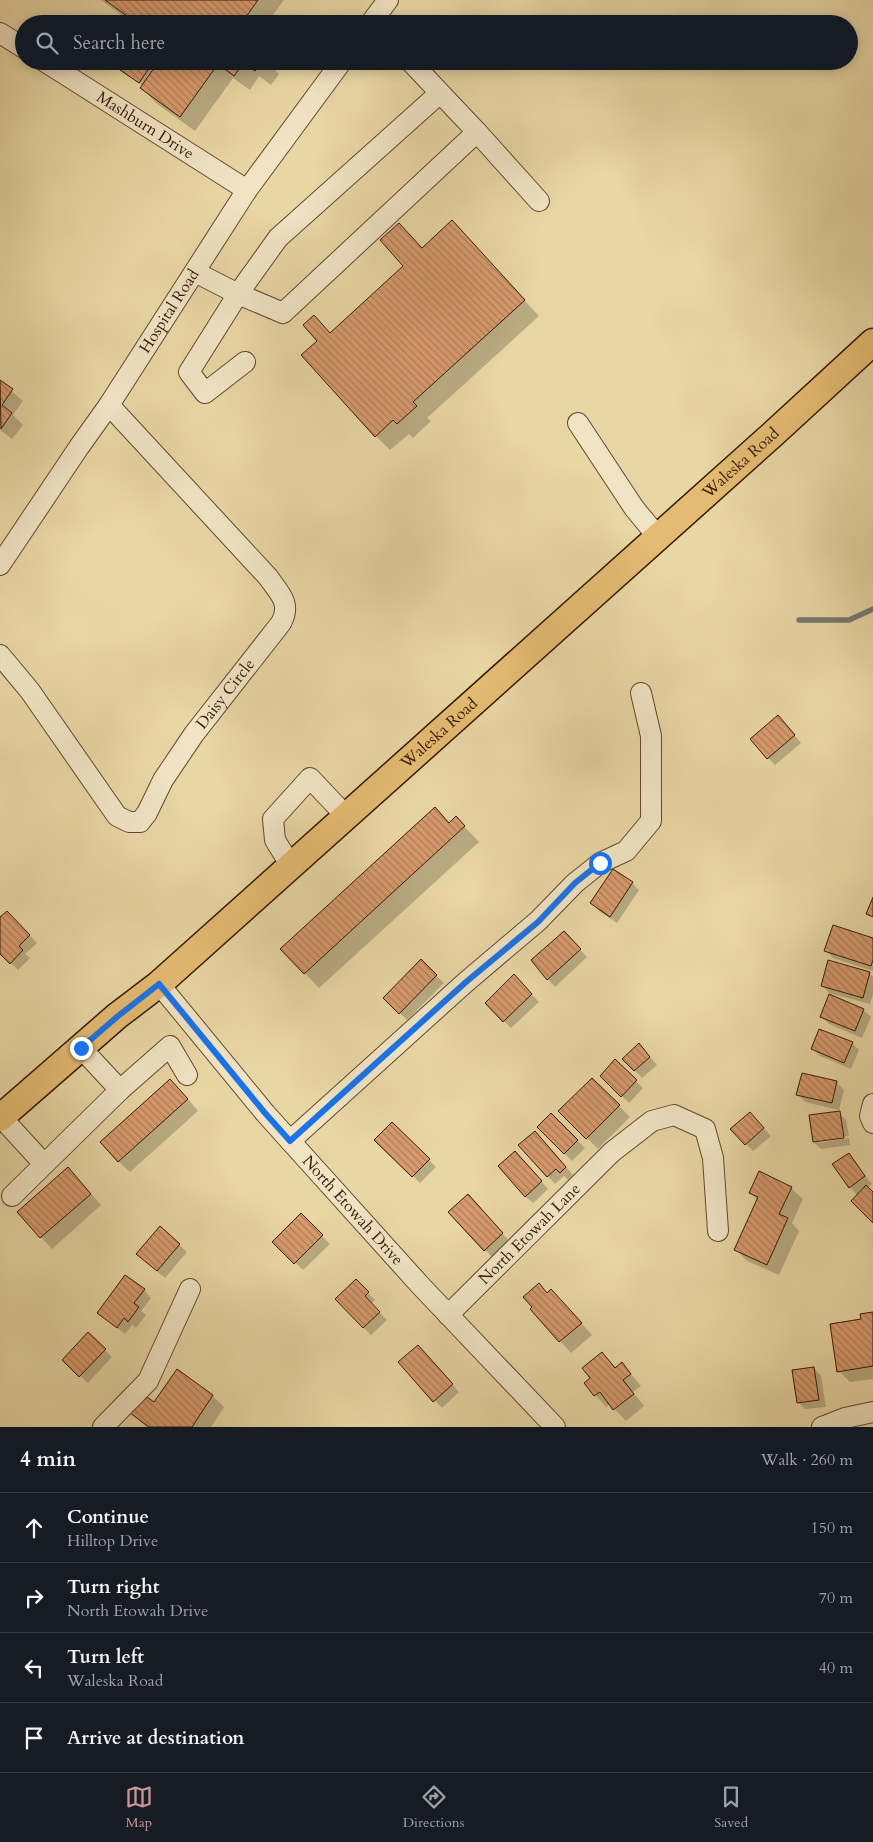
<!DOCTYPE html>
<html lang="en">
<head>
<meta charset="utf-8">
<style>
  :root { --surface:#171b24; --page:#20242c; --text:#f1f3f6; --muted:#9ea1a6; --line:#363941; --accent:#c59692 }
  body { margin:0; font-family:Cardo,serif; background:var(--page); color:var(--text) }
  .stop { position:absolute; width:15px; height:15px; margin:-11px; border:4px solid #1a73e8; border-radius:50%; background:#fff }
  .stop.end { background:#1a73e8; border-color:#fff; box-shadow:0 1px 5px #0008 }
  .list { margin:0; padding:0; list-style:none }
  h2 { display:flex; justify-content:space-between; align-items:center; height:65px; margin:0; padding:0 20px; font-size:21px }
  h2 small { font-size:16px; font-weight:400; color:var(--muted) }
  .list li { display:grid; grid-template-columns:32px 1fr auto; gap:15px; align-items:center; box-sizing:border-box; height:70px; padding:0 20px; border-top:1px solid var(--line) }
  .list b { display:block; font-size:19px; white-space:nowrap }
  .list p { margin:0; font-size:16px; white-space:nowrap; color:var(--muted) }
  .list em { font-size:16px; font-style:normal; color:var(--muted) }
  .icon { flex:none; width:28px; height:28px; fill:none; stroke:currentColor; stroke-width:2; stroke-linecap:round; stroke-linejoin:round }
  .map { position:relative; flex:none; width:873px; height:1427px; overflow:hidden }
  .search { position:absolute; background:var(--surface); box-shadow:0 2px 12px #0003; left:15px; right:15px; top:15px; height:55px; display:flex; align-items:center; gap:12px; box-sizing:border-box; padding:0 18px; border-radius:28px; color:var(--muted); font-size:19px }
  .sheet { height:345px; background:var(--surface) }
  nav { display:flex; justify-content:space-around; align-items:center; box-sizing:border-box; height:70px; border-top:1px solid var(--line); background:var(--surface); font-size:14px; color:var(--muted) }
  nav a { display:grid; justify-items:center; gap:2px }
  nav .on { color:var(--accent) }
  .map>svg:first-child { display:block }
  .shadow { fill:#0003 }
  .lines { fill:none; stroke-linecap:round; stroke-linejoin:round }
  .stream { stroke:#74776e; stroke-width:5.5 }
  .building { fill:url(#building-back-hatch); stroke:#361806 }
  .minor-casing { stroke:#62482e; stroke-width:22 }
  .major-casing { stroke:#361806; stroke-width:29 }
  .minor { stroke:#f0e4c4; stroke-width:20 }
  .major { stroke:#e4bb72; stroke-width:26 }
  .route { stroke:#1a73e8; stroke-width:6 }
  .labels { text-anchor:middle; dominant-baseline:central; stroke-width:4; stroke-linejoin:round; paint-order:stroke }
  .street-label { font-size:16px; fill:#361806; stroke:#f0e4c4 }
</style>
</head>
<body>
<div class="map">
<svg width="873" height="1427" viewBox="0 0 873 1427">
  <defs>
    <pattern id="building-back-hatch" width="6" height="6" patternUnits="userSpaceOnUse" patternTransform="scale(1.25)"><rect width="6" height="6" fill="#d79b6d"/><path d="M-1 5l2 2M0 0l6 6M5-1l2 2" fill="none" stroke="#af7d58"/></pattern>
  </defs>
  <rect width="100%" height="100%" fill="#e8d6a4"/>
  <filter id="stains"><feTurbulence type="fractalNoise" baseFrequency=".004" numOctaves="4"/><feColorMatrix values="0 0 0 0 .2 0 0 0 0 .09 0 0 0 0 .02 0 0 0 .5 -.17"/></filter>
  <radialGradient id="worn" r=".72"><stop offset=".6" stop-color="#630" stop-opacity="0"/><stop offset="1" stop-color="#630" stop-opacity=".3"/></radialGradient>
  <g class="shadow">
    <polygon points="101,0 284,0 266,24 134,24"/>
    <polygon points="127,61 269,61 268,63 279,74 271,85 259,76 250,90 233,78 195,131 156,103 142,88 143,86 122,70"/>
    <polygon points="452,222 539,316 427,418 431,421 413,438 409,434 390,450 376,436 331,334"/>
    <polygon points="0,381 23,401 13,415 23,425 12,439 0,430"/>
    <polygon points="785,724 801,743 775,765 768,758"/>
    <polygon points="456,818 479,842 319,988 282,949"/>
    <polygon points="632,883 639,890 617,923 599,911 592,903"/>
    <polygon points="7,912 37,943 25,954 30,958 18,970 0,952 0,919"/>
    <polygon points="873,939 873,971 833,958 826,950"/>
    <polygon points="571,940 587,957 555,987 532,961"/>
    <polygon points="421,961 444,983 407,1020 385,998"/>
    <polygon points="869,973 873,977 873,994 870,1004 829,993 822,985"/>
    <polygon points="521,983 539,1002 511,1028 504,1021"/>
    <polygon points="863,1010 871,1017 862,1038 829,1024 821,1016"/>
    <polygon points="852,1043 859,1050 851,1069 820,1056 813,1049"/>
    <polygon points="639,1045 657,1065 642,1078 624,1059"/>
    <polygon points="615,1061 643,1088 629,1103 602,1076"/>
    <polygon points="592,1079 630,1117 598,1149 560,1111"/>
    <polygon points="836,1082 844,1090 839,1110 805,1102 798,1094"/>
    <polygon points="182,1092 198,1111 130,1172 118,1161"/>
    <polygon points="839,1113 846,1120 849,1136 818,1140 818,1143 849,1138 850,1145 821,1149 814,1142"/>
    <polygon points="750,1114 771,1136 753,1151 732,1129"/>
    <polygon points="551,1115 585,1148 572,1161 538,1127"/>
    <polygon points="392,1124 436,1167 420,1183 376,1140"/>
    <polygon points="542,1140 573,1175 568,1180 564,1176 555,1184 520,1145"/>
    <polygon points="848,1154 872,1184 867,1188 873,1194 873,1221 858,1196 850,1187"/>
    <polygon points="522,1160 548,1189 533,1203 525,1196"/>
    <polygon points="79,1180 101,1205 52,1249 18,1212"/>
    <polygon points="791,1188 803,1199 792,1223 799,1231 779,1275 747,1261 736,1249 758,1201 751,1193"/>
    <polygon points="475,1203 509,1241 492,1257 485,1250"/>
    <polygon points="301,1215 330,1244 303,1270 274,1242"/>
    <polygon points="179,1245 187,1252 165,1278 145,1261"/>
    <polygon points="355,1280 375,1300 371,1304 387,1320 371,1335 336,1299"/>
    <polygon points="144,1290 151,1298 141,1311 146,1315 136,1328 132,1325 125,1334 98,1313"/>
    <polygon points="551,1290 592,1335 571,1353 531,1309"/>
    <polygon points="873,1313 873,1379 850,1382 839,1371 862,1320"/>
    <polygon points="88,1334 112,1357 88,1383 63,1360"/>
    <polygon points="602,1353 616,1368 622,1364 641,1386 633,1392 644,1406 626,1421 610,1404 606,1407 585,1383 592,1378"/>
    <polygon points="425,1354 459,1392 442,1408 400,1362"/>
    <polygon points="814,1368 821,1376 826,1407 805,1409 798,1402"/>
    <polygon points="177,1371 213,1396 224,1407 211,1427 146,1427 131,1413 154,1404"/>
  </g>
  <g class="lines">
    <polyline class="stream" points="799,620 849,620 873,609"/>
  </g>
  <g class="building">
    <polygon points="105,0 258,0 241,24 138,24"/>
    <polygon points="126,61 154,61 139,83 120,70"/>
    <polygon points="159,61 263,61 255,71 244,63 234,76 218,64 180,117 140,88"/>
    <polygon points="452,220 525,300 413,402 417,406 397,424 393,420 375,437 301,355 317,341 303,325 314,315 330,333 403,266 380,240 399,223 422,248"/>
    <polygon points="0,380 13,389 2,405 12,413 1,429"/>
    <polygon points="778,715 795,735 767,759 750,739"/>
    <polygon points="435,807 449,823 456,816 465,826 304,974 280,949"/>
    <polygon points="613,869 633,882 610,917 590,903"/>
    <polygon points="873,897 873,917 866,914"/>
    <polygon points="7,911 30,935 19,946 23,950 10,964 0,954 0,917"/>
    <polygon points="833,925 873,938 873,960 871,966 824,951"/>
    <polygon points="564,931 581,949 547,980 531,960"/>
    <polygon points="421,959 437,975 399,1014 383,998"/>
    <polygon points="828,960 870,972 863,998 821,986"/>
    <polygon points="514,974 532,994 503,1022 485,1003"/>
    <polygon points="829,994 864,1009 855,1031 820,1017"/>
    <polygon points="819,1029 853,1042 844,1063 811,1049"/>
    <polygon points="639,1043 650,1057 634,1071 622,1059"/>
    <polygon points="615,1059 637,1080 621,1097 600,1076"/>
    <polygon points="802,1073 837,1081 832,1103 796,1095"/>
    <polygon points="592,1078 620,1105 586,1139 558,1111"/>
    <polygon points="170,1079 188,1099 118,1162 100,1142"/>
    <polygon points="840,1111 844,1138 813,1142 809,1115"/>
    <polygon points="750,1112 764,1128 745,1145 730,1129"/>
    <polygon points="551,1113 578,1140 564,1154 537,1127"/>
    <polygon points="392,1122 430,1159 412,1177 374,1140"/>
    <polygon points="535,1131 566,1167 560,1173 556,1169 547,1177 518,1145"/>
    <polygon points="515,1151 542,1181 525,1197 498,1166"/>
    <polygon points="849,1153 865,1176 849,1188 832,1164"/>
    <polygon points="68,1167 91,1194 40,1238 17,1212"/>
    <polygon points="759,1171 792,1187 779,1214 788,1218 767,1265 734,1250 758,1197 749,1193"/>
    <polygon points="866,1185 873,1192 873,1223 851,1201"/>
    <polygon points="468,1194 503,1233 484,1251 448,1212"/>
    <polygon points="301,1213 323,1235 294,1264 272,1242"/>
    <polygon points="160,1226 180,1244 157,1271 136,1254"/>
    <polygon points="125,1275 145,1289 134,1303 139,1307 128,1322 124,1318 117,1328 97,1313"/>
    <polygon points="356,1279 369,1292 365,1296 380,1312 363,1328 335,1299"/>
    <polygon points="539,1283 547,1293 551,1289 582,1323 559,1342 530,1309 532,1307 523,1297"/>
    <polygon points="873,1312 873,1366 837,1372 830,1324 861,1319 860,1314"/>
    <polygon points="88,1332 106,1349 79,1377 62,1360"/>
    <polygon points="418,1345 453,1384 433,1402 398,1362"/>
    <polygon points="602,1352 615,1368 622,1362 631,1374 623,1380 634,1394 613,1410 600,1392 594,1396 584,1383 590,1378 582,1368"/>
    <polygon points="814,1367 819,1400 797,1403 792,1370"/>
    <polygon points="177,1369 213,1395 192,1427 149,1427 130,1413 143,1394 154,1402"/>
  </g>
  <g class="lines">
    <g class="minor-casing">
      <g id="minor">
        <polyline points="370,24 388,0"/>
        <polyline points="0,33 24,48"/>
        <path id="s1" d="M 44,61 L 247,190"/>
        <polyline points="410,61 477,132 283,313 238,294 278,238 440,93"/>
        <polyline points="477,132 539,201"/>
        <polyline points="195,272 238,294 189,372 205,393 245,362"/>
        <polyline points="578,423 634,508 658,537"/>
        <path id="s2" d="M 0,565 L 79,447 L 109,405 L 247,190 L 342,61"/>
        <path id="s3" d="M 0,655 L 30,691 L 117,816 L 129,822 L 140,822 L 147,813 L 163,780 L 194,734 L 281,623 C 292,603 279,593 268,577 L 109,405"/>
        <polyline points="291,866 275,840 273,819 310,778 346,816"/>
        <path id="s4" d="M 159,984 L 265,1113 L 420,1285 L 555,1427"/>
        <polyline points="120,1090 170,1046 187,1075"/>
        <polyline points="873,1104 870,1116 873,1123"/>
        <polyline points="1,1117 44,1164"/>
        <polyline points="290,1141 466,982 538,921 575,883 600,863 626,851 651,821 651,736 641,693"/>
        <polyline points="12,1196 120,1090 81,1048"/>
        <path id="s5" d="M 448,1315 L 612,1152 L 652,1121 L 674,1115 L 705,1129 L 713,1158 L 718,1231"/>
        <polyline points="103,1427 148,1381 190,1289"/>
        <polyline points="822,1427 845,1418 873,1412"/>
      </g>
    </g>
    <g class="major-casing">
      <g id="major">
        <path id="s6" d="M 0,1118 L 117,1016 L 159,984 L 773,434 L 873,342"/>
      </g>
    </g>
    <use href="#minor" class="minor"/>
    <use href="#major" class="major"/>
  </g>
  <g class="lines">
    <polyline class="route" points="81,1048 118,1016 159,984 265,1113 290,1141 466,982 538,922 575,883 600,863"/>
  </g>
  <g class="labels">
    <g class="street-label">
      <text stroke="none"><textPath href="#s1" startOffset="120">Mashburn Drive</textPath></text>
      <text stroke="none"><textPath href="#s2" startOffset="305">Hospital Road</textPath></text>
      <text stroke="none"><textPath href="#s6" startOffset="989">Waleska Road</textPath></text>
      <text stroke="none"><textPath href="#s3" startOffset="378">Daisy Circle</textPath></text>
      <text stroke="none"><textPath href="#s6" startOffset="584">Waleska Road</textPath></text>
      <text stroke="none"><textPath href="#s4" startOffset="298">North Etowah Drive</textPath></text>
      <text stroke="none"><textPath href="#s5" startOffset="115">North Etowah Lane</textPath></text>
    </g>
  </g>
  <rect width="100%" height="100%" filter="url(#stains)"/>
  <rect width="100%" height="100%" fill="url(#worn)"/>
</svg>
<div class="stop" style="left:600px;top:863px"></div>
<div class="stop end" style="left:81px;top:1048px"></div>
<div class="search"><svg class="icon" aria-label="search" viewBox="0 0 24 24"><circle cx="10" cy="10" r="6"/><path d="M15 15l6 6"/></svg>Search here</div>
</div>
<section class="sheet">
<h2>4 min<small>Walk · 260 m</small></h2>
<ul class="list">
<li><svg class="icon" aria-label="ahead" viewBox="0 0 24 24"><path d="M12 20V5M6 11l6-6 6 6"/></svg><div><b>Continue</b><p>Hilltop Drive</p></div><em>150 m</em></li>
<li><svg class="icon" aria-label="right" viewBox="0 0 24 24"><path d="M7 20v-9h11M14 6l5 5-5 5"/></svg><div><b>Turn right</b><p>North Etowah Drive</p></div><em>70 m</em></li>
<li><svg class="icon" aria-label="left" viewBox="0 0 24 24"><path d="M17 20v-9H6M10 6l-5 5 5 5"/></svg><div><b>Turn left</b><p>Waleska Road</p></div><em>40 m</em></li>
<li><svg class="icon" aria-label="arrive" viewBox="0 0 24 24"><path d="M6 21V4h12l-3 4 3 4H6"/></svg><div><b>Arrive at destination</b></div></li>
</ul>
</section>
<nav>
<a class="on"><svg class="icon" aria-label="map" viewBox="0 0 24 24"><path d="M3 6l6-2 6 2 6-2v14l-6 2-6-2-6 2zM9 4v14M15 6v14"/></svg>Map</a>
<a><svg class="icon" aria-label="directions" viewBox="0 0 24 24"><path d="M12 3l9 9-9 9-9-9zM9 14v-3h6M13 9l2 2-2 2"/></svg>Directions</a>
<a><svg class="icon" aria-label="saved" viewBox="0 0 24 24"><path d="M7 4h10v16l-5-4-5 4z"/></svg>Saved</a>
</nav>
</body>
</html>
